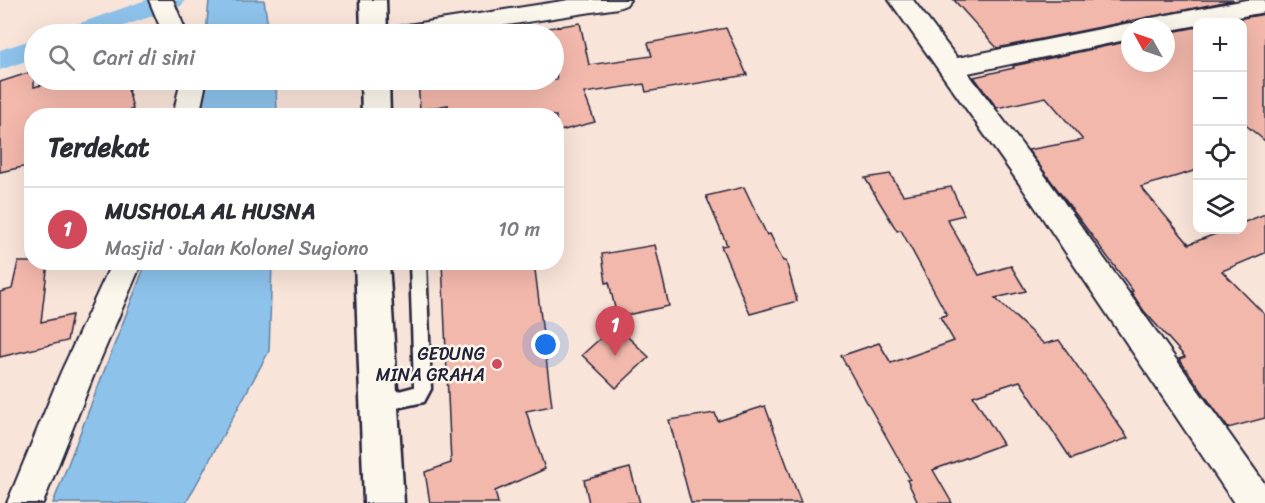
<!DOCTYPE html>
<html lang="id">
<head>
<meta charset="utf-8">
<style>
  :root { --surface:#fff; --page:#f7f7f7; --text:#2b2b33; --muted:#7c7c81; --line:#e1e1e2; --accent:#d1495b }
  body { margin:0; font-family:Sriracha,sans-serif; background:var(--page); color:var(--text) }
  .controls { position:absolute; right:18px; top:18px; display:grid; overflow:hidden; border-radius:12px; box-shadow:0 6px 24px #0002 }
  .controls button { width:54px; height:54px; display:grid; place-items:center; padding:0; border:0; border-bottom:2px solid var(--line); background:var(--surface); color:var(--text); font:30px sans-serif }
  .compass { position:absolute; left:1121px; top:18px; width:54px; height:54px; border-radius:50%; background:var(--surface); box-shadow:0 6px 24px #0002; rotate:310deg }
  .you { position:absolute; left:546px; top:345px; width:21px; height:21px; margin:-15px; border:4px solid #fff; border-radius:50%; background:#1a73e8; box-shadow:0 0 0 9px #1a73e833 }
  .badge { display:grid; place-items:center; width:39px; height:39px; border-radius:50%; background:var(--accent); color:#fff; font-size:20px; font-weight:700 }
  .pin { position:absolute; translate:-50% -50px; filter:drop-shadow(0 2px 3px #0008) }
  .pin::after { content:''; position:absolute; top:32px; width:21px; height:18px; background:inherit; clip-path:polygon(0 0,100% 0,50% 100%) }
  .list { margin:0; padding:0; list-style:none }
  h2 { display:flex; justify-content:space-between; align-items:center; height:78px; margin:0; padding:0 24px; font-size:26px }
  h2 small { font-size:20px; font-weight:400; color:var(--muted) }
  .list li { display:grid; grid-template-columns:39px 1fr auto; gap:18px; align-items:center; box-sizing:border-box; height:84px; padding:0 24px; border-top:2px solid var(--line) }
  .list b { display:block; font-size:22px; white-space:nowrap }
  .list p { margin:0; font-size:20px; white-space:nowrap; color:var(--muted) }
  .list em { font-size:20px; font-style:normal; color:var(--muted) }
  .icon { flex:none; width:33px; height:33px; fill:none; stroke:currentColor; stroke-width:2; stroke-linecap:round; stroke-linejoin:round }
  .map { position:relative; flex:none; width:1265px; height:503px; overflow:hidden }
  .search { position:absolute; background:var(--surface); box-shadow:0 6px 24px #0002; left:24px; top:24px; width:540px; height:66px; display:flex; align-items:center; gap:15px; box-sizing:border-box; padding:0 21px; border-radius:33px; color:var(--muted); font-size:22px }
  .panel { position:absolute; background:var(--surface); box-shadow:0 6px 24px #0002; left:24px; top:108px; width:540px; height:162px; border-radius:24px }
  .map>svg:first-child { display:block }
  .water { fill:#8dc2ea; stroke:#6282a4; stroke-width:1.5 }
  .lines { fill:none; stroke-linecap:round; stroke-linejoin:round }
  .canal { fill:#8dc2ea; fill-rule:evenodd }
  .building { fill:#f3b8ac; stroke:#22223b; stroke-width:1.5 }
  .lane-casing { stroke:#22223b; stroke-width:5 }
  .street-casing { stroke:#22223b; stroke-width:4 }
  .secondary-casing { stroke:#22223b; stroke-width:5 }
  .lane { fill:#fbf7ec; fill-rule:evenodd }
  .street { fill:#fbf7ec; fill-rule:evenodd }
  .secondary { fill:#fbf7ec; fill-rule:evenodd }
  .poi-dot { fill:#d1495b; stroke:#fbf7ec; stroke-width:2 }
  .labels { text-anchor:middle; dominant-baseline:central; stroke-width:5; stroke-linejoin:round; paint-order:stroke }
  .poi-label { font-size:18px; fill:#22223b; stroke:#fbf7ec; text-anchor:end }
</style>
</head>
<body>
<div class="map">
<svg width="1265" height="503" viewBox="0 0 1265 503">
  <rect width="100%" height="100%" fill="#f9e4d9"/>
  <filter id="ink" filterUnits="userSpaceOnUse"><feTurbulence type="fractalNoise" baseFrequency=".0167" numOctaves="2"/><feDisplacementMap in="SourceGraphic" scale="12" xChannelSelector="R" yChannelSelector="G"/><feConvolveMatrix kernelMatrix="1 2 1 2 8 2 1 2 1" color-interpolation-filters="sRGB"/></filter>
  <g filter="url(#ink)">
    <g class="water">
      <polygon points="209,0 264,0 269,34 206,34"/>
      <polygon points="202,80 276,80 277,115 199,116"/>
      <polygon points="146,263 272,263 269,351 186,503 53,503"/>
    </g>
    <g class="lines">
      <g class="canal">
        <polygon points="146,0 185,0 181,6 101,34 62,34 66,28"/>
        <polygon points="34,39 34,58 0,70 0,50"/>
      </g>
    </g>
    <g class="building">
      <polygon points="954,0 1234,0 997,48"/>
      <polygon points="1265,14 1265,141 1242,122 1242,22 1220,22"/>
      <polygon points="580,23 589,65 652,56 648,43 726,28 747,75 646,92 644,84 584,93 595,122 556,132 556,116 449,116 448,105 420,110 418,80 557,80 554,60 554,34 549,34 548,28"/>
      <polygon points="1197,27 1197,170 1141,187 1189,244 1226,230 1242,230 1242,223 1265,214 1265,253 1222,271 1265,315 1265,418 1228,428 1179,359 1185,357 1144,311 1131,292 1133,291 1028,150 1083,140 1046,97 997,108 974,77 1014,68 1013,66 1130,41 1130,63 1166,63 1166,33"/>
      <polygon points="34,71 34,87 61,80 126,80 133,109 115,116 32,116 32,165 0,172 0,82"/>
      <polygon points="890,174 903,195 951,187 964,215 947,219 979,275 1011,266 1026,291 995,298 1044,344 1059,340 1128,438 1071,459 1020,381 973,396 1003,444 933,470 952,503 918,503 907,480 910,479 841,356 879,343 891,363 954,341 940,317 947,315 901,230 897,231 865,178"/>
      <polygon points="744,187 767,235 770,234 783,261 786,261 797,301 750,314 721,246 727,245 706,196"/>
      <polygon points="655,245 669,306 617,317 609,282 606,283 602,254"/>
      <polygon points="18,262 48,262 41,322 72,315 67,341 0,357 0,292 12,289"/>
      <polygon points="442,262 534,262 552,406 526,411 545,469 495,491 498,503 430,503 425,472 451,463"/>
      <polygon points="615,325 649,357 616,388 582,355"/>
      <polygon points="765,406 801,503 691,503 669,420 715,413 718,421"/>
      <polygon points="630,468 640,503 589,503 584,480"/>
    </g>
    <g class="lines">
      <g class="lane-casing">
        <polygon id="lane" points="410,262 426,262 431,389 424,402 378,412 372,410 369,404 372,398 414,387"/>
      </g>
      <g class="street-casing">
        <g id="street">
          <polygon points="149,0 173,0 187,34 163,34"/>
          <polygon points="569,0 630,0 626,5 618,8 449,34 389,34 392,28 401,26"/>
          <polygon points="889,0 913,0 957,58 1130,23 1136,24 1138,21 1146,19 1246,0 1265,0 1265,12 1210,22 1198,22 1198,25 1166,31 1166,27 1130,27 1130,39 968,73 1041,170 1265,484 1265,503 1234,503 1021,186"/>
          <polygon points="177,80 201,80 205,88 199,116 173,116 179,88"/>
          <polygon points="112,262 142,262 95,372 43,503 7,503 61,372"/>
        </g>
      </g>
      <g class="secondary-casing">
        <g id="secondary">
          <polygon points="360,0 386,0 387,34 361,34"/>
          <polygon points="361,80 389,80 390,116 362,116"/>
          <polygon points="355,262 389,262 404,503 364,503"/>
        </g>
      </g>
      <use href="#lane" class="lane"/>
      <use href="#street" class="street"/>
      <use href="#secondary" class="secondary"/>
    </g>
  </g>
  <circle class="poi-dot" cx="497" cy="364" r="6"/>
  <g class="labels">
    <g class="poi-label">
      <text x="485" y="354">GEDUNG<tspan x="485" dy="21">MINA GRAHA</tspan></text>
    </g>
  </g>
</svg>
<div class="controls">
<button>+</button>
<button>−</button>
<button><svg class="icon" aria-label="locate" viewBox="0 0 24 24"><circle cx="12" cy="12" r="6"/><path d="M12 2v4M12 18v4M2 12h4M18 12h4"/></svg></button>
<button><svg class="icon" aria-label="layers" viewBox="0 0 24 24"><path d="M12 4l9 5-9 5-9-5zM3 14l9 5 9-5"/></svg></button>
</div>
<svg class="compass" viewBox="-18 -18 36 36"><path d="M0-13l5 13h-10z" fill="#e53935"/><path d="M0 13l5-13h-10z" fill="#7c7c81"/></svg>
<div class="you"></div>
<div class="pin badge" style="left:615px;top:356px">1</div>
<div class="search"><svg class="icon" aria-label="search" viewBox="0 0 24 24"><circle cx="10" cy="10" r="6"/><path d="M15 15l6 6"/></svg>Cari di sini</div>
<section class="panel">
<h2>Terdekat<small></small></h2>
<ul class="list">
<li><span class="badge">1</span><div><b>MUSHOLA AL HUSNA</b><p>Masjid · Jalan Kolonel Sugiono</p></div><em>10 m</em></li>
</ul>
</section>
</div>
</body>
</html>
